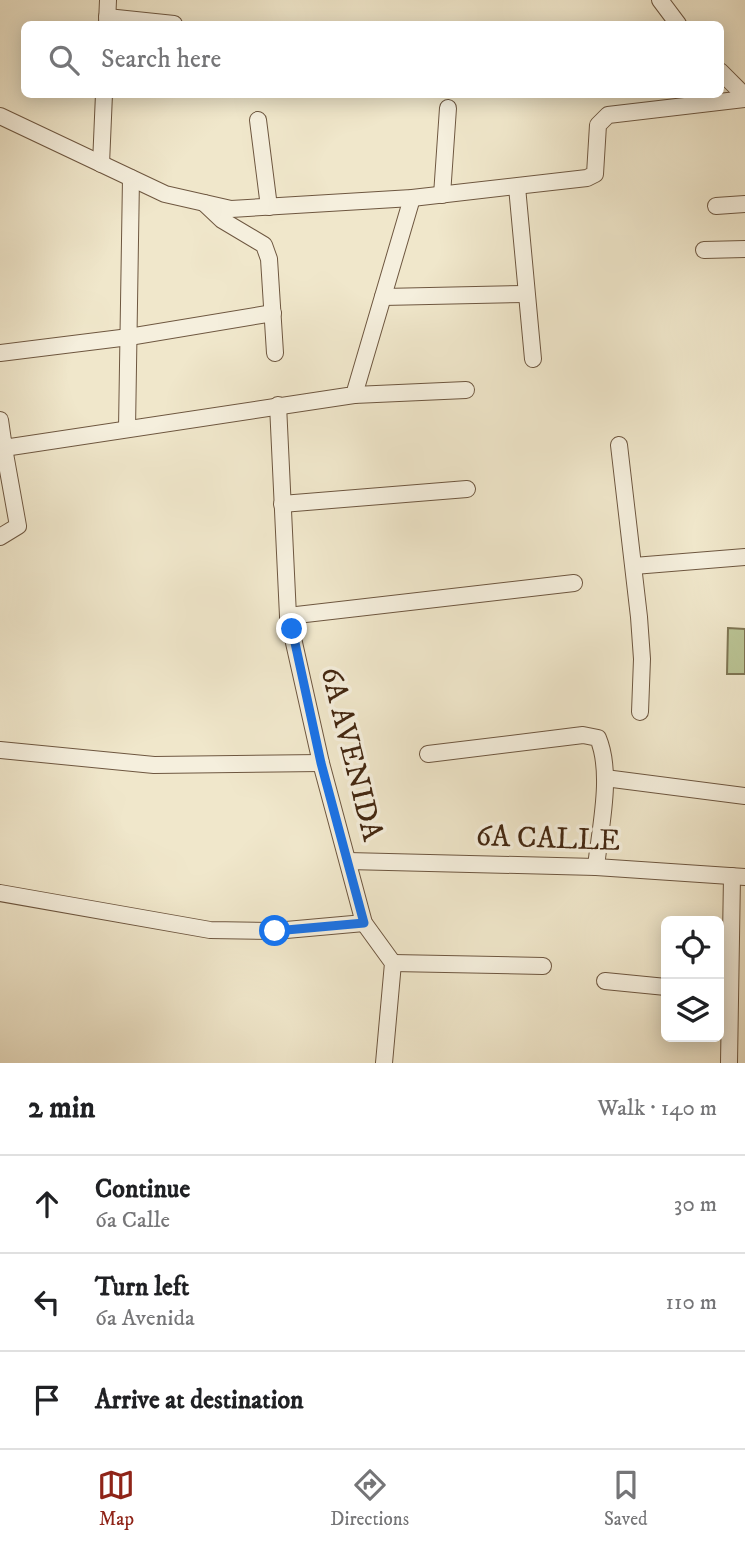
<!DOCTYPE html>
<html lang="en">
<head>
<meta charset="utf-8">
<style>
  :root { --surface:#fff; --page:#f6f6f6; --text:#202124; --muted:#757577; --line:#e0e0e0; --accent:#8f2418 }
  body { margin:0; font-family:"IM FELL DW Pica",serif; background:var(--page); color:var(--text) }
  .controls { position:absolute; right:21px; bottom:21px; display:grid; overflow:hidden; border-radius:10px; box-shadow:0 4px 18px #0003 }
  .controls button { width:63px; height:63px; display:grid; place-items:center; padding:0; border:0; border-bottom:2px solid var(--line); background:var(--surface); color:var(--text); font:35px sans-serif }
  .stop { position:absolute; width:21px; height:21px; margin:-16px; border:5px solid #1a73e8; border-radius:50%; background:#fff }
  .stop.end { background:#1a73e8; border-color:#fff; box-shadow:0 2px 7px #0008 }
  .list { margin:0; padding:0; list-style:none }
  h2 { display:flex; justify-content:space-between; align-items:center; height:91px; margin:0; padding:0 28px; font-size:30px }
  h2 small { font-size:23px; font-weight:400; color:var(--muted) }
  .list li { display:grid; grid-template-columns:46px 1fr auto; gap:21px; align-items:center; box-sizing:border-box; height:98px; padding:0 28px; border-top:2px solid var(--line) }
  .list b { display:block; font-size:26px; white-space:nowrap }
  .list p { margin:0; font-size:23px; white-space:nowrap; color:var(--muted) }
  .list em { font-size:23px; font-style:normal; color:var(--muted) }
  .icon { flex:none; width:38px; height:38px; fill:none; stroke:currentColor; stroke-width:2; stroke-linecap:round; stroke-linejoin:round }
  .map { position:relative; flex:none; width:745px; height:1063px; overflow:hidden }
  .search { position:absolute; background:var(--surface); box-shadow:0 4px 18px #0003; left:21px; right:21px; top:21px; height:77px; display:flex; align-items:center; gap:18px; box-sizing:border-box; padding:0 24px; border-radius:10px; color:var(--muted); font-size:26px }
  .sheet { height:385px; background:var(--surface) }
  nav { display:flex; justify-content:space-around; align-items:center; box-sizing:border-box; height:98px; border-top:2px solid var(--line); background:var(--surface); font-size:19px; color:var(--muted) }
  nav a { display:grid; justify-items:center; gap:4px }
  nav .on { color:var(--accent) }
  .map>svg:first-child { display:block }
  .green { fill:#bbc596; stroke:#7f7654; stroke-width:2 }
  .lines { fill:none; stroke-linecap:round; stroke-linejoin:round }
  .minor-casing { stroke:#6e5740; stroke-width:18 }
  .minor { stroke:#f5efdd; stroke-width:16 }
  .route { stroke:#1a73e8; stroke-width:9 }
  .labels { text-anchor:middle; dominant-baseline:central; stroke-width:7; stroke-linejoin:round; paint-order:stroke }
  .street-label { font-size:30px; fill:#432711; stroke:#f5efdd }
</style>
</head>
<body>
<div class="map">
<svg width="745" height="1063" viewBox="0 0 745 1063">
  <rect width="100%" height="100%" fill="#f0e7cb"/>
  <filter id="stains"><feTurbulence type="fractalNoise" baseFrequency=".00286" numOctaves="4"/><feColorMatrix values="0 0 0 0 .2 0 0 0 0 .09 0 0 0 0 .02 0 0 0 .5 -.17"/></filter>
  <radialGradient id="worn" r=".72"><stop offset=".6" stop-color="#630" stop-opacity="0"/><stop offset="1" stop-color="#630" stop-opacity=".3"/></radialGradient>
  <polygon class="green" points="728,628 745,629 745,674 727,674"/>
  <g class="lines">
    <g class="minor-casing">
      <g id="minor">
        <polyline points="660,0 678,24"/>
        <polyline points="107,17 174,24"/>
        <polyline points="107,24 108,0"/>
        <polyline points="720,71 745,96"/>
        <polyline points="0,116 165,194 231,209 412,198 587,178 595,174 598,125 608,115 745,99"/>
        <polyline points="258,120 269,207"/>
        <polyline points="101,164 104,94"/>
        <polyline points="517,187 533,359"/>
        <polyline points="442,195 448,108"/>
        <polyline points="204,203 222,220 264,245 269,259 275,353"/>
        <polyline points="716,206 745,204"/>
        <polyline points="704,250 745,249"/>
        <polyline points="383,297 525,294"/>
        <polyline points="0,353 129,337 273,313"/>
        <polyline points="354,395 466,390"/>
        <polyline points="278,405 288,616 321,763 364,923 393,963 384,1063"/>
        <polyline points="0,420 4,448 354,395 412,198"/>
        <polyline points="127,429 131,178"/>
        <polyline points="619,445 639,617 642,659 640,712"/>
        <polyline points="0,449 4,448 18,526 0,537"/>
        <polyline points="282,504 467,489"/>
        <polyline points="634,566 745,557"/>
        <polyline points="288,616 574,583"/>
        <polyline points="0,750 154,765 321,763"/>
        <path d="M 428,754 L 583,735 L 598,738 C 613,774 600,828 596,867"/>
        <polyline points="605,778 745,796"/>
        <polyline points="348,861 596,867 745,877"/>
        <polyline points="0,893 210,930 275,931 364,923"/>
        <polyline points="393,963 543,966"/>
        <polyline points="605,981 666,987"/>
        <polyline points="729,1063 732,876"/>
      </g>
    </g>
    <use href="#minor" class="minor"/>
  </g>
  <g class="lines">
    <polyline class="route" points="275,931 364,923 321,763 292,629"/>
  </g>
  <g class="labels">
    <g class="street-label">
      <text transform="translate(351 754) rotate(76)">6A AVENIDA</text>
      <text transform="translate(548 839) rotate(2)">6A CALLE</text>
    </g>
  </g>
  <rect width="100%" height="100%" filter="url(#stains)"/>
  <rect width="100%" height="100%" fill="url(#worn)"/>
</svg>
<div class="controls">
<button><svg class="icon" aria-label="locate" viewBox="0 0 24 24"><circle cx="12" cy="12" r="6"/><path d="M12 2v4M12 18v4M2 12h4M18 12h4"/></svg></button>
<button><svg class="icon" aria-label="layers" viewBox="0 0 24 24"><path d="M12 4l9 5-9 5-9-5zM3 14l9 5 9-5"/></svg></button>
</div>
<div class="stop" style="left:275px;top:931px"></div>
<div class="stop end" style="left:292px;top:629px"></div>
<div class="search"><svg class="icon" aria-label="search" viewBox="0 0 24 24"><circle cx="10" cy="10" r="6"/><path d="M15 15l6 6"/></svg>Search here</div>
</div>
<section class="sheet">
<h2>2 min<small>Walk · 140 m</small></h2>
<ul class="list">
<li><svg class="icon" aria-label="ahead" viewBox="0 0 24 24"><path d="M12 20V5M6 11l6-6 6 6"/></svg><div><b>Continue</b><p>6a Calle</p></div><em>30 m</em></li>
<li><svg class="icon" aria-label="left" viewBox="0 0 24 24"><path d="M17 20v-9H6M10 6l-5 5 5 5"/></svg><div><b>Turn left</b><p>6a Avenida</p></div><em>110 m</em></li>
<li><svg class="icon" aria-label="arrive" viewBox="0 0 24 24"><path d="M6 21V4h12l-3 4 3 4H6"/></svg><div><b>Arrive at destination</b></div></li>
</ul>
</section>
<nav>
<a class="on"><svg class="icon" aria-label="map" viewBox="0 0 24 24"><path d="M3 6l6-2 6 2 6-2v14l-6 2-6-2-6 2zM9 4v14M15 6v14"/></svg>Map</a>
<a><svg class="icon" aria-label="directions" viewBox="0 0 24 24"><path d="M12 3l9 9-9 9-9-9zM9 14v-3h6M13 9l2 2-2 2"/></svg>Directions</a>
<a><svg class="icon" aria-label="saved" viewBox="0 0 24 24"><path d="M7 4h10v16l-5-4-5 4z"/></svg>Saved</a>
</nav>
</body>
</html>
